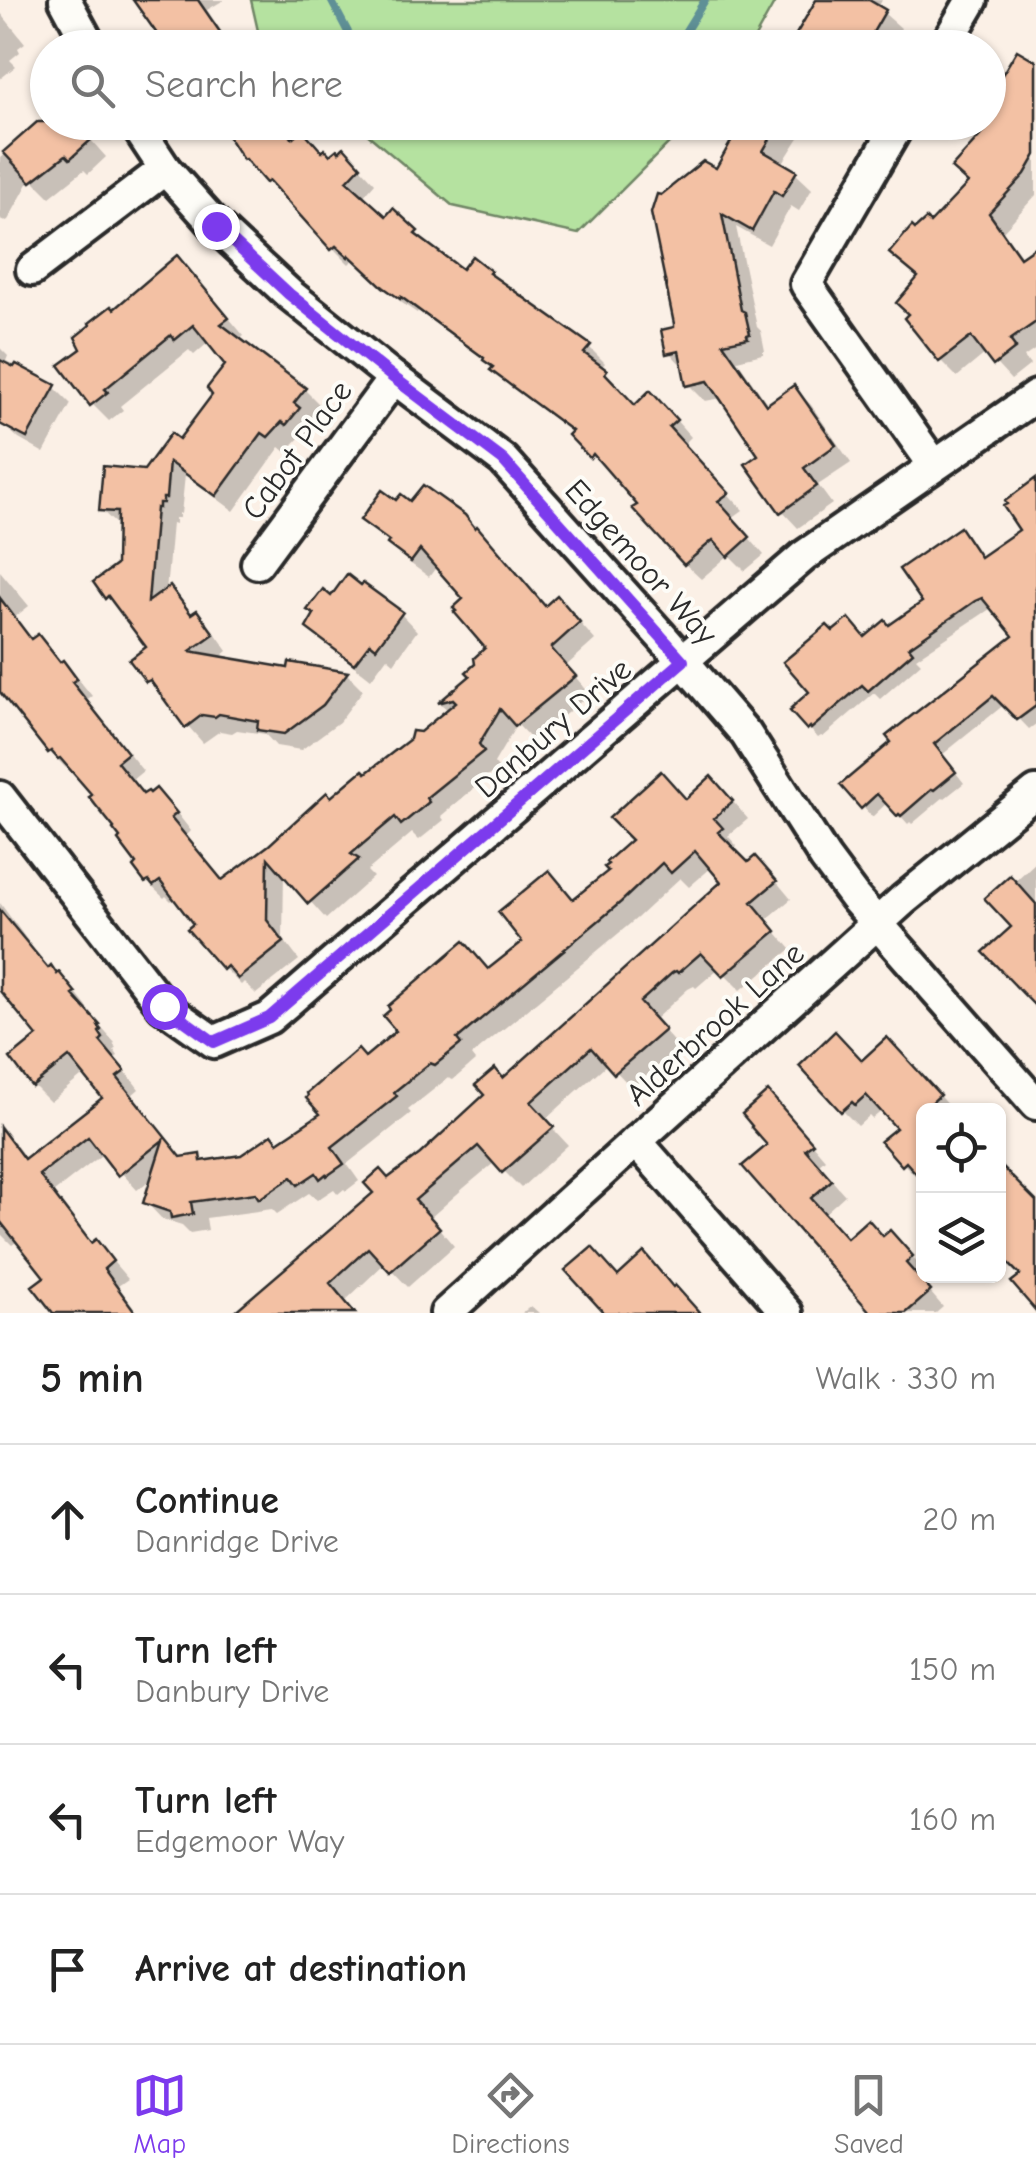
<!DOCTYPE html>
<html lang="en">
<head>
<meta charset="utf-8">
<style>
  :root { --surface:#fff; --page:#f6f6f6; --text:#222; --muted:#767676; --line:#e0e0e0; --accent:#7c3aed }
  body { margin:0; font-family:"Comic Neue",sans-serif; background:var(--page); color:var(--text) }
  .controls { position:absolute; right:30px; bottom:30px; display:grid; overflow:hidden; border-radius:15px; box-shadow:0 2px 8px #0004 }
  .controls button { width:90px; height:90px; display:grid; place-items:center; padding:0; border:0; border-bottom:2px solid var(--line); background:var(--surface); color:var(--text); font:50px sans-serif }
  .stop { position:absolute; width:30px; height:30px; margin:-22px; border:8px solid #7c3aed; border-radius:50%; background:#fff }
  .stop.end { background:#7c3aed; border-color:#fff; box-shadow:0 2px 10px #0008 }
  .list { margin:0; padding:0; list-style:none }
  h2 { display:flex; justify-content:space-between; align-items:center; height:130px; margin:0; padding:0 40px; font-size:42px }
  h2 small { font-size:32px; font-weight:400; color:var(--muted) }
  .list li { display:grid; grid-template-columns:65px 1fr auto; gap:30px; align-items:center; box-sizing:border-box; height:150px; padding:0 40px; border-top:2px solid var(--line) }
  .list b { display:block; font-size:38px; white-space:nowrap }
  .list p { margin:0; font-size:32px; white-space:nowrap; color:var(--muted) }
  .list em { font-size:32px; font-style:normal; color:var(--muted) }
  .icon { flex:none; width:55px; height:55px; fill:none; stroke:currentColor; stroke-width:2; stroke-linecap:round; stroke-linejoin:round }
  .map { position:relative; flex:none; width:1036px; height:1313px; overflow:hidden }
  .search { position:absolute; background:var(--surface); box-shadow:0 2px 8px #0004; left:30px; right:30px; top:30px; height:110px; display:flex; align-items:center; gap:25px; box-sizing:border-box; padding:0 35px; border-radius:55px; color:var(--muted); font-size:38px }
  .sheet { height:730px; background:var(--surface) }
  nav { display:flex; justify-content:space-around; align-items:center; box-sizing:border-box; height:140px; border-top:2px solid var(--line); background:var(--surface); font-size:28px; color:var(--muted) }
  nav a { display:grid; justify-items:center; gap:5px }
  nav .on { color:var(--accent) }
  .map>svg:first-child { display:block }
  .green { fill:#b5e2a0; stroke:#708666; stroke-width:2.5 }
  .shadow { fill:#0003 }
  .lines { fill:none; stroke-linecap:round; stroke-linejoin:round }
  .stream { stroke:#5f9096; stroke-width:8 }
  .building { fill:#f3c1a4; stroke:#2b2b2b; stroke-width:2.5 }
  .minor-casing { stroke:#2b2b2b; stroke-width:38 }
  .minor { stroke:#fdfcf7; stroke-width:30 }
  .route { stroke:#7c3aed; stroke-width:12 }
  .labels { text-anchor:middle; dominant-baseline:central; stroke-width:8; stroke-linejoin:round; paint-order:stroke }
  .street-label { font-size:32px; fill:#2b2b2b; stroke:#fdfcf7 }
</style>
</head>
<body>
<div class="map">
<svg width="1036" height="1313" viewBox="0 0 1036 1313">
  <rect width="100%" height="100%" fill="#fbf0e6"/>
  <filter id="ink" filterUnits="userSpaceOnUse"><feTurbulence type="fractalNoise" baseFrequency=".01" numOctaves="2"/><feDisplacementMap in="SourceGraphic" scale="20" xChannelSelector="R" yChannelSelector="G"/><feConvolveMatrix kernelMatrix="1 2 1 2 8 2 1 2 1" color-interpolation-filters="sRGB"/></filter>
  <g filter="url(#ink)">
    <g class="green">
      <polygon points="251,0 776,0 749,48 265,47 261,44"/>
      <polygon points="354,123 689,123 578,234 453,206"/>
    </g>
    <g class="shadow">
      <polygon points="139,0 224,0 207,10 233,48 171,48"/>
      <polygon points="818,0 882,0 878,8 901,28 890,48 774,48 781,36 793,43"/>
      <polygon points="0,12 25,43 18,48 20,52 10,60 16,66 0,79"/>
      <polygon points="1036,63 1036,195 1003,231 1023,258 1036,249 1036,349 1024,357 1030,365 1011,380 986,353 957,377 941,361 907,318 920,279 930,227 971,184 994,125"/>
      <polygon points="48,104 48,122 75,122 106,157 88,174 84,170 50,197 31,178 7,222 0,219 0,158 46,118 40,111"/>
      <polygon points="229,122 283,122 295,139 331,158 360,167 375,183 362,198 386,220 393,212 431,249 462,272 472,260 503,286 589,347 605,363 601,368 622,388 619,391 636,408 666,409 691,437 683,445 743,510 732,518 764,555 745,571 729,555 701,579 685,564 609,470 608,471 592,456 572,435 574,433 509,386 491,364 418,311 417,313 402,303 367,269 365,271 353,260 349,264 337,252 262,174"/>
      <polygon points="746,122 809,122 782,164 795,173 812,189 799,211 791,206 769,245 736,227 757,327 761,331 765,351 763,351 763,354 737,360 769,406 794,388 811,405 851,463 818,485 832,504 798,528 782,511 762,456 722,398 705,401 688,384 685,369 669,352 677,329 716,171"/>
      <polygon points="193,275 244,336 238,340 304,389 321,406 310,421 314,426 304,440 300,437 286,452 280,447 234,511 185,475 181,514 179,513 179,518 175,518 175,524 172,523 166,592 170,589 194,615 197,613 213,630 228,651 218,659 290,671 291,665 347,674 363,690 339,722 301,750 276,746 265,734 237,730 232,733 220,731 203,743 148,681 150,648 125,615 107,597 119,566 120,528 101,510 180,442 215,395 228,365 210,341 194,355 189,350 120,406 123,410 109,421 92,404 63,366 84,349 114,312"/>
      <polygon points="0,348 8,356 6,361 54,387 71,404 44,453 19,439 2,423 0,412"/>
      <polygon points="1036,479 1036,724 1029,729 1005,704 942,755 964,783 945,798 944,797 912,824 910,822 908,824 888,802 872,817 863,807 1016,637 993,607 916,658 921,663 880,699 874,693 823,737 821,736 818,738 809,728 813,692 833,634 866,640 889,628 925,603 960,531 982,559 1023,530"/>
      <polygon points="363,519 546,608 573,615 595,640 566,666 590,694 533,741 517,724 494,763 498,768 441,816 444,820 419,840 412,833 367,871 373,877 326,919 284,872 283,939 299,960 256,994 244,982 241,985 224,968 197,924 176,898 171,901 166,896 164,898 147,882 139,864 95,796 68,766 66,768 50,752 0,692 0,571 29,606 15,617 33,641 38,637 79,680 92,696 86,700 143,771 132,780 145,796 156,791 173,808 191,831 186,836 223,882 366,777 449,711 441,704 473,676 489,649 466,600 437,566 429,577 407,561"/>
      <polygon points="401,614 417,631 394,663 387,657 371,679 326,644 309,628"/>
      <polygon points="728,796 748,819 728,836 737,846 733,850 748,865 771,875 791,899 766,920 791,949 741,990 719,968 696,988 694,986 688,989 654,1020 679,1048 632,1088 608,1063 545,1120 568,1145 521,1188 495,1162 465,1187 430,1218 454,1246 408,1287 385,1263 345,1301 355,1313 239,1313 389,1181 421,1156 724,882 712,867 689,887 680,878 637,918 471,1056 475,1061 453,1080 448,1078 408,1110 411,1113 347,1164 359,1181 346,1191 344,1189 338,1194 334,1189 317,1200 309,1193 277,1214 272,1209 206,1218 208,1230 190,1233 182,1225 162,1219 146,1202 154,1177 137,1190 104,1153 54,1192 93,1244 96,1242 128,1279 118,1286 138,1313 57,1313 48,1277 19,1240 12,1245 0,1233 0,1124 27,1160 106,1098 86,1073 50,1102 34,1086 40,1037 0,990 0,903 49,970 75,992 90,1011 88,1013 115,1043 113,1044 116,1048 114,1050 118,1056 115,1058 139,1089 132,1095 170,1145 184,1159 199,1156 206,1163 242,1158 279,1145 324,1115 366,1060 490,971 526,942 549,873 575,901 687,802"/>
      <polygon points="1036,862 1036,1003 1014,927 1014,882"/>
      <polygon points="903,1056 952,1110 924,1110 923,1177 920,1180 904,1164 899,1128 883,1110 872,1119 869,1116 858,1126 842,1110 862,1063"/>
      <polygon points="782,1109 825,1159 818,1165 845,1195 824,1214 847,1240 884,1239 904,1248 924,1270 924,1273 918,1278 943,1307 936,1313 873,1313 770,1145"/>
      <polygon points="531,1306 539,1313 522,1313"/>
    </g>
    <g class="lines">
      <g class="stream">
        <polyline points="331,0 349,34 364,48"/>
        <polyline points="675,48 705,0"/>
      </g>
    </g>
    <g class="building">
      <polygon points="133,0 198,0 231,48 167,48"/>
      <polygon points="816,0 869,0 886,10 864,48 788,48"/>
      <polygon points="1017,50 1036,61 1036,155 1025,174 989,213 1020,257 1036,246 1036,322 1010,340 1016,348 993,366 971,337 939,362 904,318 908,314 896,303 918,277 889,253 912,226 915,229 926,219 930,223 968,183 951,168 988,127 988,98"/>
      <polygon points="37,122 77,122 92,139 70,159 66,155 31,182 3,152"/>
      <polygon points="219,122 281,122 292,138 302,129 322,152 325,149 330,155 337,149 339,152 344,147 361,166 347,181 386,216 393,208 418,231 415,234 462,269 472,256 491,271 489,273 591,345 584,353 607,370 605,373 635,405 650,390 677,420 669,427 729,493 718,501 750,537 728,557 713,540 684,565 632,508 637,505 593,454 590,458 568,435 572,431 490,370 493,367 483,360 484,358 401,297 400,299 383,287 349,255 348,257 336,246 331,250 269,181 266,183 245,159 243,160"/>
      <polygon points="742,122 780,122 763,151 797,171 782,196 774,191 752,231 722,214 741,310 745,312 750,334 747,335 748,338 723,343 766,405 794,385 836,445 804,468 817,486 780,513 745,464 758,455 708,381 686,386 679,351 666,354 661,330 674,327 674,324 651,213 657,194 661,195 703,161 716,168"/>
      <polygon points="177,255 229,318 221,324 306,388 294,403 300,408 286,425 282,422 268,437 262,433 216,496 169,462 166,498 163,498 163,503 159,503 159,508 156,508 148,602 170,586 191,614 197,610 214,634 190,651 288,668 289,662 348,672 323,705 284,734 257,730 258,721 219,714 215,717 202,715 185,728 150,680 146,682 129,660 146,647 108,596 105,599 93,582 116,565 117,512 99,511 103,466 144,470 171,433 179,439 212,395 207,388 225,365 193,325 175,340 171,335 105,389 108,392 90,406 59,365 81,349 75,337 90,325 89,323 111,306 114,309"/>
      <polygon points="0,360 14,367 16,364 56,385 27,438 0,424"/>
      <polygon points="1036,478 1036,706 1017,720 993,696 934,744 956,772 934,790 932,789 901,816 899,814 897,816 877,794 861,809 840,785 891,742 886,736 1013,636 982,598 975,601 909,647 913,652 868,691 862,685 811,729 810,727 807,730 790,711 793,709 791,708 809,692 783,662 827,625 833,631 849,618 865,637 885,620 889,625 922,602 899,569 960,527 980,557 1019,530 1003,506 1007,504 1005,501"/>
      <polygon points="423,485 465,515 475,528 477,526 545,606 557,595 580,622 551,648 576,676 515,726 500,709 479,744 484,751 426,798 429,802 401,825 395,817 351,854 359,859 308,904 268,858 267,920 284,942 238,979 227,966 223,970 187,929 193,924 160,881 153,886 149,881 145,883 133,867 136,864 118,840 120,838 113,829 114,828 89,797 92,795 60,758 58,759 51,751 48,753 0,692 0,598 31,639 38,634 60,662 63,660 77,679 72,682 128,753 117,762 143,794 148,791 150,793 156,788 177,813 171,818 222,880 269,845 327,792 331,797 363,770 366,773 410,739 412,731 420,732 456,702 453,699 438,703 470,676 466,672 475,664 474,658 485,648 454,612 456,611 453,608 463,599 420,550 411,562 387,544 389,541 360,520 382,490 396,500 401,494 410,501"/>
      <polygon points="347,574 361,585 363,583 403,612 376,648 370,643 354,664 306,628 314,614 307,610 323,589 331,596"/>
      <polygon points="661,771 686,799 711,776 733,801 714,818 723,828 718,832 748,862 755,856 777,881 752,902 776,931 723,976 701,953 678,973 676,971 672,973 640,1002 665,1030 614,1074 591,1048 531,1102 554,1127 502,1173 478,1146 415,1200 440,1228 390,1272 368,1248 330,1283 355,1313 233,1313 373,1193 364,1183 380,1169 388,1178 420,1154 484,1095 475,1085 495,1068 503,1078 721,882 695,851 671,873 662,863 621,902 457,1039 461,1044 435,1065 430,1063 394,1092 397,1096 332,1147 344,1164 327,1176 326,1174 320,1179 316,1173 298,1185 292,1177 259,1199 255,1193 191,1202 193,1214 171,1218 170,1212 143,1203 163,1140 118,1176 88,1137 39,1175 91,1243 96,1239 113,1261 104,1269 136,1313 53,1313 32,1286 44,1277 0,1221 0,1127 24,1159 102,1098 69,1057 32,1087 10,1058 37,1036 0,991 0,910 48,968 51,965 57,974 59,972 76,993 73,995 100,1025 98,1026 101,1030 99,1032 103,1038 100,1041 125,1071 117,1077 181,1157 200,1154 201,1161 241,1155 272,1134 278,1142 320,1114 306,1098 308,1096 307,1093 358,1049 365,1057 396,1031 383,1016 390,1010 388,1006 464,941 488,969 522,942 498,912 549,870 573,899 608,871 604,867 608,864 606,862 631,840 609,818"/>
      <polygon points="1010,875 1036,904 1036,1007 983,952 1011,927 984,898"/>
      <polygon points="835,1031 862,1060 887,1037 940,1095 924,1110 924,1182 906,1162 902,1166 880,1141 896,1128 866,1095 855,1105 852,1102 841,1112 799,1066"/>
      <polygon points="768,1091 813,1143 805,1149 832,1180 811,1198 847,1238 868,1219 883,1236 890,1230 913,1256 906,1263 931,1291 906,1313 871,1313 742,1166 767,1145 751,1127 752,1126 742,1114"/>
      <polygon points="998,1163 1036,1201 1036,1311 1011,1282 1020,1275 998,1253"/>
      <polygon points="592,1247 618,1276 644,1252 673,1287 675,1285 700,1313 604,1313 565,1270"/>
    </g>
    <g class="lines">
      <g class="minor-casing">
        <g id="minor">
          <polyline points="65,0 91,48"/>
          <polyline points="944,48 972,0"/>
          <polyline points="134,122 165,169 216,226 289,294 394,378 503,460 663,638 746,734 825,858 854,897 1036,1104"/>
          <polyline points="900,122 806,284 934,465"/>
          <polyline points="32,270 165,169"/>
          <polyline points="257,563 394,378"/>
          <polyline points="0,797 163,1006 214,1042 269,1018 804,556 1036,396"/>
          <polyline points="636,1141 787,1313"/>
          <polyline points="446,1313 903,900 1036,792"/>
        </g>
      </g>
      <use href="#minor" class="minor"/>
    </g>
  </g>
  <g class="lines" filter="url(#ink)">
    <polyline class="route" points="164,1006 214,1042 269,1018 683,661 503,460 394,378 289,294 216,226"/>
  </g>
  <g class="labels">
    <g class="street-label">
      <text transform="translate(297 450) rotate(-54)">Cabot Place</text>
      <text transform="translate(641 562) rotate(48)">Edgemoor Way</text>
      <text transform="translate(553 728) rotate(-41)">Danbury Drive</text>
      <text transform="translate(715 1024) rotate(-42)">Alderbrook Lane</text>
    </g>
  </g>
</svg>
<div class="controls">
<button><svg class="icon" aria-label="locate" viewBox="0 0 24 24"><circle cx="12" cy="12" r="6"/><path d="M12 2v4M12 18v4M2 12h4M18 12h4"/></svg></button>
<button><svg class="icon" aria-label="layers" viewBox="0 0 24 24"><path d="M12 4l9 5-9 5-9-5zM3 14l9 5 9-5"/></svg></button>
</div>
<div class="stop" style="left:164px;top:1006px"></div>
<div class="stop end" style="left:216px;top:226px"></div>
<div class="search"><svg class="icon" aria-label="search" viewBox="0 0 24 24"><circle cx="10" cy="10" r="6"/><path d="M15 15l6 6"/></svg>Search here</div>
</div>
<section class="sheet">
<h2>5 min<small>Walk · 330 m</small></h2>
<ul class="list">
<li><svg class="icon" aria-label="ahead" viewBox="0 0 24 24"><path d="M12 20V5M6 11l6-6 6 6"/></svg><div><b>Continue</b><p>Danridge Drive</p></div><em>20 m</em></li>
<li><svg class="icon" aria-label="left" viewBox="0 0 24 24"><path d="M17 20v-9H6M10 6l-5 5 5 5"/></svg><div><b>Turn left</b><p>Danbury Drive</p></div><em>150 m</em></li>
<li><svg class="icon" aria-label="left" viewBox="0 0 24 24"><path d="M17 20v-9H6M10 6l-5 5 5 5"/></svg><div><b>Turn left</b><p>Edgemoor Way</p></div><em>160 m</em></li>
<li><svg class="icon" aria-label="arrive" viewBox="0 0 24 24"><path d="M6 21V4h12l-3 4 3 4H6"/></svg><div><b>Arrive at destination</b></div></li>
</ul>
</section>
<nav>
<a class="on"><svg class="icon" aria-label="map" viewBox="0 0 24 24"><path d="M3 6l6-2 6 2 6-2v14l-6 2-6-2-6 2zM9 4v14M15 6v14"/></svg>Map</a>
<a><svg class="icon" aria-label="directions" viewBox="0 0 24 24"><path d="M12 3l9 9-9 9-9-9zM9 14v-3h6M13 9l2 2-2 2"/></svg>Directions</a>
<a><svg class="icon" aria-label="saved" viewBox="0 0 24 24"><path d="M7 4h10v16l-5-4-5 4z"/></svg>Saved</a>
</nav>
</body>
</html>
